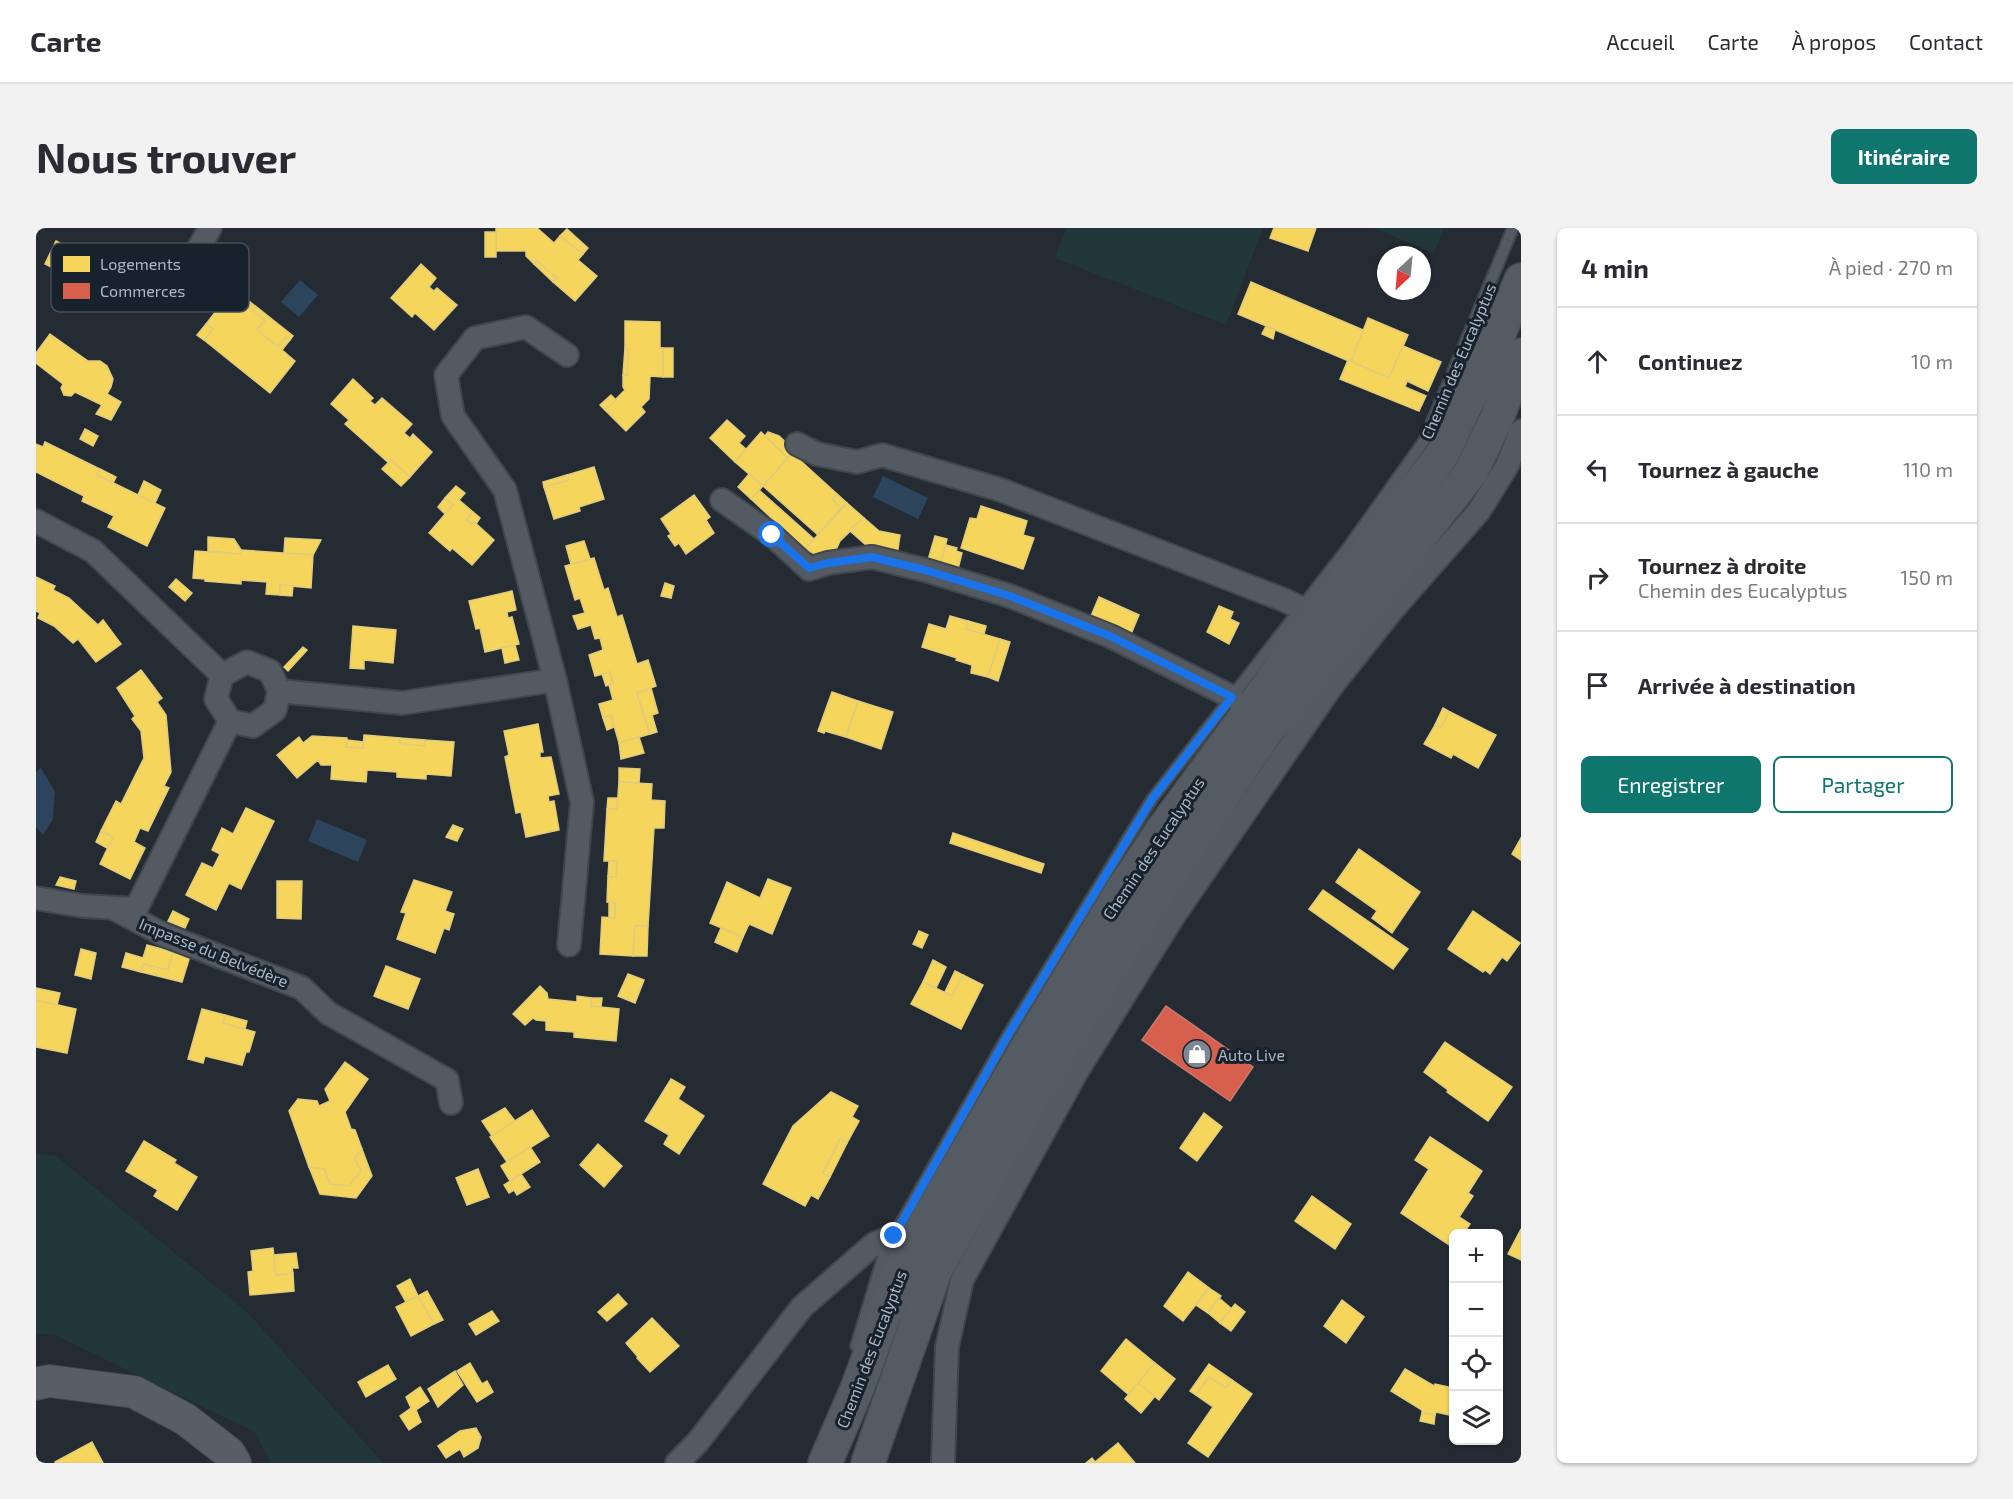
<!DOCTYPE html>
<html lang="fr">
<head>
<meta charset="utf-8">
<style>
  :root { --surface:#fff; --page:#f2f2f3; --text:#2b2b33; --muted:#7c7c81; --line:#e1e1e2; --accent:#0f766e }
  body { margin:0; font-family:"Exo 2",sans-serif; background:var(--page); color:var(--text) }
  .controls { position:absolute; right:18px; bottom:18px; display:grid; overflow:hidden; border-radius:9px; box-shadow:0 2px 4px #0004 }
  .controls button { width:54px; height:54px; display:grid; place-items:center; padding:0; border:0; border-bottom:2px solid var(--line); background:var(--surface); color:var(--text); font:30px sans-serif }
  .compass { position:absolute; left:1341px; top:18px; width:54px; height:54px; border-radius:50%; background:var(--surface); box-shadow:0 2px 4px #0004; rotate:206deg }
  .stop { position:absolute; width:18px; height:18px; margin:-14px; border:4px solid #1a73e8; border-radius:50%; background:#fff }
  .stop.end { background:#1a73e8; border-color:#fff; box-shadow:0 2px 6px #0008 }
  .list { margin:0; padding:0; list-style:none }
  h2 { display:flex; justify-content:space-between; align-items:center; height:78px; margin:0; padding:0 24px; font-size:26px }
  h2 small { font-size:20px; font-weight:400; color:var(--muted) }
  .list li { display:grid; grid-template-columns:39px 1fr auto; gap:18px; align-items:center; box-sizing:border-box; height:108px; padding:0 24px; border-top:2px solid var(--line) }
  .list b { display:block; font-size:22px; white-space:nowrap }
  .list p { margin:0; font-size:20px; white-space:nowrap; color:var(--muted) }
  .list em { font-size:20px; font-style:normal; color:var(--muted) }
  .actions { display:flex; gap:12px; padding:18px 24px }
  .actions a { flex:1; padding:14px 0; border:2px solid var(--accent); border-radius:9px; text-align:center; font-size:21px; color:var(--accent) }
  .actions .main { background:var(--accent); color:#fff }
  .icon { flex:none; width:33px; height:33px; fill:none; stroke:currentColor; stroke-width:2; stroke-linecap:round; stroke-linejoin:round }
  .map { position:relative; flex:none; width:1485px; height:1235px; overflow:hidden; border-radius:9px }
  header { display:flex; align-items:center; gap:36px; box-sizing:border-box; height:84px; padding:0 30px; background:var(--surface); border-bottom:2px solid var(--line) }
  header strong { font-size:28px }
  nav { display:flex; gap:33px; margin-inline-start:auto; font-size:21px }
  .intro { display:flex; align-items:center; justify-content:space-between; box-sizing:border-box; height:144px; padding:0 36px }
  h1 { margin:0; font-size:42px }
  .button { padding:15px 27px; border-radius:9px; background:var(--accent); color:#fff; font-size:21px; font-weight:700 }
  main { display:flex; gap:36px; padding:0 36px }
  aside { flex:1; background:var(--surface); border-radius:9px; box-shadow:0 2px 4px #0004 }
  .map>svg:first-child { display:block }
  .green { fill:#213739 }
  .water { fill:#2c445c }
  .homes { fill:#f6d55c; stroke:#e0cc7c; stroke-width:1.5 }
  .shops { fill:#d6604d; stroke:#c97a71; stroke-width:1.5 }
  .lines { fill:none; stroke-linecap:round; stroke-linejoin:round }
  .lane-casing { stroke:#40464c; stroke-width:14 }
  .street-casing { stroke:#40464c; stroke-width:26 }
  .secondary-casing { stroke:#40464c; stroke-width:34 }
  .primary-casing { stroke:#414850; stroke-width:36 }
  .lane { stroke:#535a61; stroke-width:10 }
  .street { stroke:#535a61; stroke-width:22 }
  .secondary { stroke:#575e66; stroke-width:32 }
  .primary { stroke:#555b63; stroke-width:33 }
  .route { stroke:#1a73e8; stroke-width:8 }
  .labels { text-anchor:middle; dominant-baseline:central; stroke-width:6; stroke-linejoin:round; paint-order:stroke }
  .street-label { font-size:16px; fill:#abb8c6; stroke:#17222d }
  .poi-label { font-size:16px; fill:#abb8c6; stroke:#17222d; text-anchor:start }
  .key { fill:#17222d; stroke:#434f5b; stroke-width:1.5 }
  .key-label { font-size:16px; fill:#abb8c6 }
</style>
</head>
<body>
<header>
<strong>Carte</strong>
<nav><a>Accueil</a><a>Carte</a><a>À propos</a><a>Contact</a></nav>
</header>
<div class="intro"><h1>Nous trouver</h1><a class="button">Itinéraire</a></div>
<main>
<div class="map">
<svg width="1485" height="1235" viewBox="0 0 1485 1235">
  <rect width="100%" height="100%" fill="#242b33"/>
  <g class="green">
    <polygon points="1030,0 1227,0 1190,97 1019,30"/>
    <polygon points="1337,0 1408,0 1398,25"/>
    <polygon points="0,925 20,928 211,1084 347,1235 235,1235 219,1204 17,1106 0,1106"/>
  </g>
  <g class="water">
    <polygon points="264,52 282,67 263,89 245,74"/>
    <polygon points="847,248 892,270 882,291 837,269"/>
    <polygon points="5,540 19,564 17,591 7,607 0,599 0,544"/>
    <polygon points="281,591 331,612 322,634 272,613"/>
  </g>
  <g class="homes">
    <polygon points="460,0 501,0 518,15 524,8 547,26 542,32 561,48 539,73 517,54 521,50 501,33 498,36 490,28 490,23 460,23"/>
    <polygon points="1238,0 1280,0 1272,23 1234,10"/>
    <polygon points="531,1 552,20 547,26 524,8"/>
    <rect x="449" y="4" width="11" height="25"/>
    <polygon points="20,13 92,48 80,72 9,36"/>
    <polygon points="501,33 521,50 517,54 498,36"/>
    <polygon points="385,36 400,50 393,59 398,63 401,60 421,77 398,102 379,85 376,89 355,70"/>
    <polygon points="1215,54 1327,102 1315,134 1202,86"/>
    <polygon points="194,58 257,108 254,112 250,109 242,119 221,102 229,92 191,63"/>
    <polygon points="194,65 229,92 221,102 242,119 250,109 254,112 246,122 259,133 234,165 168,112 177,101 170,96"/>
    <polygon points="1332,90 1372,107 1353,150 1315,134"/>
    <polygon points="589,93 624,94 624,120 627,120 627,149 614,148 613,171 605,179 609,184 590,203 569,182 589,162 587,159 587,147 591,147 592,121 589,120"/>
    <polygon points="170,96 177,101 168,112 161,107"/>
    <polygon points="1230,98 1239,102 1237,111 1226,106"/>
    <polygon points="14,106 52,133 64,133 71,138 77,151 75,159 71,166 85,174 75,192 60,186 66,177 39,164 35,168 28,167 25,160 27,156 0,135 0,125"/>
    <polygon points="1367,118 1405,134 1392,163 1371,153 1369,159 1390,168 1383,183 1304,151 1312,132 1353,150"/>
    <polygon points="589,120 592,121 591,147 587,147"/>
    <rect x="627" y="120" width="10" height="29"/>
    <polygon points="317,151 337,170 334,173 339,177 346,170 376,196 368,205 374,210 377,206 396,224 374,249 355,232 353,235 309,196 313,192 295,176"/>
    <polygon points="575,167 580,172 569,182 564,177"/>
    <polygon points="691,192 709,208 703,215 710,221 699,234 674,210"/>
    <polygon points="49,201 62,208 57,218 44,211"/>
    <polygon points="725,204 752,230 727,258 699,234"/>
    <polygon points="732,204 743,208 758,222 752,230 729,208"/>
    <polygon points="9,214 64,241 61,247 129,280 111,318 72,299 78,288 46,273 48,268 0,244 0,216 7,219"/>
    <polygon points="756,225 801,266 796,271 805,280 782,307 727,258"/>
    <polygon points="355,232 374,249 365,258 346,241"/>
    <polygon points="558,239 568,271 543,279 544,283 518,291 508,259 533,252 531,247"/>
    <polygon points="64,241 80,249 77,255 61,247"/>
    <polygon points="713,246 727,258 715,271 702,259"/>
    <polygon points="531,247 533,252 508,259 507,254"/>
    <polygon points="108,253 125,262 119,275 102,267"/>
    <polygon points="420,258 429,265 423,272 437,284 430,292 435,296 437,293 458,312 436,337 416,320 414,323 393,305 417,277 409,270"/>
    <polygon points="723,262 778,311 769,321 715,271"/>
    <polygon points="801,266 811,275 805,280 796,271"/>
    <polygon points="658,267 674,289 670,292 678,305 650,326 643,315 639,318 632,308 635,306 625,291"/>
    <polygon points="409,270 417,277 409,286 402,279"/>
    <polygon points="811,275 828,290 804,313 799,324 787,325 783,328 769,321"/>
    <polygon points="945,278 991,293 987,307 998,310 987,341 925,320 934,290 941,291"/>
    <polygon points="437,284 444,290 440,296 437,293 435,296 430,292"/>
    <polygon points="828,290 843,303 864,307 861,328 839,325 813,302"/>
    <polygon points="899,308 911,311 905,335 892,332"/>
    <polygon points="172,309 198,311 205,322 204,326 172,323"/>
    <polygon points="249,310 285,312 277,327 248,325"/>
    <polygon points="548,313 554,331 535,336 530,318"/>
    <polygon points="910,317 921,320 920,323 926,325 922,341 905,335"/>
    <polygon points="205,322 277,327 275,360 244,357 244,367 230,366 231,354 205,352 205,356 169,353 169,351 157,350 159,323 204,326"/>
    <polygon points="558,330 568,362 572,360 581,389 586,387 601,436 612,432 620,458 601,465 614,506 583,515 575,487 567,490 563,476 577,472 573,457 577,455 574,444 559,448 553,427 567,422 564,410 559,411 555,397 542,401 537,388 549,385 544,370 539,372 529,338"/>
    <polygon points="0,349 19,358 17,362 33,370 62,397 67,392 85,416 60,434 42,411 37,415 18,398 2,390 4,385 0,383"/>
    <polygon points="140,351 156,365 149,373 133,359"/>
    <polygon points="629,355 638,358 635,370 625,368"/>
    <polygon points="244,357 257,358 256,368 244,367"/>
    <polygon points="476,363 480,382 471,384 472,390 476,389 483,416 449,424 444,400 440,401 433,373"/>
    <polygon points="1063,369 1103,387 1095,406 1055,388"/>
    <polygon points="1183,378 1197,384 1194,391 1203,395 1193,416 1171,404"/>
    <polygon points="914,388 932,393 930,401 964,411 952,449 935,445 936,437 920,432 921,430 886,419 893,396 910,401"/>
    <polygon points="932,393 950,398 948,406 930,401"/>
    <polygon points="317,398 360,402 357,435 328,432 328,441 314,440"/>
    <polygon points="964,411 974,414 962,453 952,449"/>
    <polygon points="479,417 483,432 469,435 466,420"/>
    <polygon points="267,419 271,422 252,443 248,439"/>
    <polygon points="105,442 126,470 121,474 130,487 135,544 128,558 133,560 112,603 104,600 98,614 109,620 94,651 64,636 77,609 65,603 80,573 85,576 108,530 105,503 96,491 99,488 81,460"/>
    <polygon points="574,444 577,455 570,458 566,446"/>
    <polygon points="615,460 622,485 616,487 621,504 614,506 601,465"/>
    <polygon points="796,464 822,473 810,509 789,503 788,505 782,503"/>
    <polygon points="822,473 857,484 845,521 810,509"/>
    <polygon points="1407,480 1414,484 1404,500 1399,497"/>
    <polygon points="1414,484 1460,507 1442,540 1417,526 1415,530 1388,516 1399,497 1404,500"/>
    <polygon points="575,487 578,499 571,502 567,490"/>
    <polygon points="502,496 507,524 504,524 504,530 515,529 523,566 512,568 513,574 518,573 523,602 490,609 485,584 480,585 469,529 473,527 468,503"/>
    <polygon points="328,507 364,510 364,515 388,518 389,512 418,514 415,548 390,546 390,551 361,549 361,544 331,542 330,554 295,551 296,537 285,537 282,532 261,550 241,527 263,509 267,515 276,508 311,510 310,519 327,520"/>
    <polygon points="603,509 608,525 585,531 583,515"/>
    <polygon points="364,510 389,512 388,518 364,515"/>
    <polygon points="311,512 327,514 327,520 310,519"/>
    <polygon points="583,540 604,541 603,555 583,554"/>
    <polygon points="583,554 616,556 615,572 629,573 628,600 618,600 612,698 599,698 597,728 564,726 566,689 579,690 579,675 571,674 572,648 580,649 581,633 568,633 571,581 581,581"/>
    <polygon points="572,570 581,570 581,581 571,581"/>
    <polygon points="210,580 238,593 205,661 193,655 180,682 150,667 166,635 177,640 184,626 176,622 186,600 197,606"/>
    <polygon points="417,597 427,601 421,613 410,609"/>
    <polygon points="65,603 77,609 71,620 60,614"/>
    <polygon points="917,605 1008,636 1005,645 914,615"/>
    <polygon points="1485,610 1485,632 1476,626"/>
    <polygon points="1323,621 1384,664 1356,705 1336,690 1341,683 1300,654"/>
    <polygon points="573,633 581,633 580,649 572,648"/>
    <polygon points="24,649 40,653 38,661 20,657"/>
    <polygon points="732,651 755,660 736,706 713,696 707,709 674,695 691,654 724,670"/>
    <polygon points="378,652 416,664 409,683 418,686 413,702 408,700 399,725 361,711 370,685 365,684"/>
    <polygon points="241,653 266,653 265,691 241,690"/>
    <polygon points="1287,662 1372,721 1357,741 1273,681"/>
    <polygon points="573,674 579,675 579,690 573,690"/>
    <polygon points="137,683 153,691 149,700 132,693"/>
    <polygon points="1437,683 1484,715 1471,733 1466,729 1454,746 1449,742 1447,744 1412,721"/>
    <polygon points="599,698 612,698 611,728 597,728"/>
    <polygon points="685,700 707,709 701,724 679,714"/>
    <polygon points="883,703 892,707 886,720 877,716"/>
    <polygon points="111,717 137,724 132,742 107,736 105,744 86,739 90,725 107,730"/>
    <polygon points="45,721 60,725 55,751 39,747"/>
    <polygon points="137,724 154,728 146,754 105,744 107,736 132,742"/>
    <polygon points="897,732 910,739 900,760 887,754"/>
    <polygon points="350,738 384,751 372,781 338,768"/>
    <polygon points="919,743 927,747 916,768 909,764"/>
    <polygon points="592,746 608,752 599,775 582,768"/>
    <polygon points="927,747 947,757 925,801 875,776 887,754 916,768"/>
    <polygon points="504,758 511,765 512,771 541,774 541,768 555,770 555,778 583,781 580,813 538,809 538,804 510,802 510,793 500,792 497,790 489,797 477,786"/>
    <polygon points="0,760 24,765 21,777 0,772"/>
    <polygon points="555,770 566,770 565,779 555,778"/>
    <polygon points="0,772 40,781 31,825 0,819"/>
    <polygon points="166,781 189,787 187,795 219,804 213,824 210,824 206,837 169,828 167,835 152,831"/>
    <polygon points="189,787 211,793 209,801 187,795"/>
    <polygon points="1409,814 1476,859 1452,893 1411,864 1412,862 1388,844"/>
    <polygon points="309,834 332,851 309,884 315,901 319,902 326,921 319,930 325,943 313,958 294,956 288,941 273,939 253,883 262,871 281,873 283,878 294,873 289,861"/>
    <polygon points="635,851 649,859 642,871 668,888 643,926 628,916 633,907 609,893"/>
    <polygon points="795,864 822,878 816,889 823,893 811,915 804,911 787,945 794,949 782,971 775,967 769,978 727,956 757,898"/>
    <polygon points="469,880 479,893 456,908 446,893"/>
    <polygon points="496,882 513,908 471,934 454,909"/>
    <polygon points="1168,885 1186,899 1161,933 1144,920"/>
    <polygon points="1394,909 1446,943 1432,965 1437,968 1423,989 1434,996 1427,1006 1418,1006 1418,1020 1365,985 1393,941 1379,932"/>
    <polygon points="804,911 811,915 794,949 787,945"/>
    <polygon points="108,913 140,932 138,935 161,949 141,982 118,968 122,962 90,943"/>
    <polygon points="562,916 586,938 568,959 544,937"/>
    <polygon points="494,919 504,934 474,953 465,938"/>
    <polygon points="326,921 336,948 320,970 284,966 273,939 288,941 294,956 313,958 325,943 319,930"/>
    <polygon points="442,941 453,969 431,977 420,950"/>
    <polygon points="485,946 494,959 481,967 478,962 473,965 468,957"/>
    <polygon points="1276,968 1315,996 1299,1021 1259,993"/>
    <polygon points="1485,1001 1485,1032 1472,1026"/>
    <polygon points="237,1020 240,1047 257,1045 258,1063 214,1067 212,1044 217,1043 215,1023"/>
    <polygon points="260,1025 262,1040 256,1040 257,1045 240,1047 238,1027"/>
    <polygon points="1152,1044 1173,1060 1147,1093 1128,1078"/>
    <polygon points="374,1051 382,1068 370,1074 361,1058"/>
    <polygon points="1173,1060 1185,1068 1172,1085 1160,1077"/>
    <polygon points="391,1063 407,1092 398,1096 382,1068"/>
    <polygon points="582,1066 591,1076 571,1093 562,1084"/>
    <polygon points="382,1068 398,1096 375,1108 360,1079"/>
    <polygon points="1183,1070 1196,1081 1184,1095 1172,1085"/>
    <polygon points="1306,1072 1328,1089 1310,1115 1288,1098"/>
    <polygon points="1199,1076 1209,1084 1195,1103 1184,1095"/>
    <polygon points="456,1083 463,1093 440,1107 433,1096"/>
    <polygon points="616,1090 643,1118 614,1144 601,1130 602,1129 590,1115"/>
    <polygon points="1090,1111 1119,1135 1093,1167 1065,1143"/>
    <polygon points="434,1135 446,1156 451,1153 457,1164 441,1174 421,1143"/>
    <polygon points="1119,1135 1139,1151 1123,1172 1102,1155"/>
    <polygon points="1173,1136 1196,1152 1190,1160 1173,1149 1160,1167 1154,1163"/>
    <polygon points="352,1137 360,1151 330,1169 322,1154"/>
    <polygon points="1369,1141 1398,1158 1399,1156 1418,1160 1418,1188 1400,1184 1399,1187 1386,1185 1386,1182 1355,1163"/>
    <polygon points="419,1143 427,1157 402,1179 392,1161"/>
    <polygon points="1173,1149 1190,1160 1196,1152 1216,1166 1172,1229 1152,1215 1177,1179 1160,1167"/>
    <polygon points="1102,1155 1119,1168 1105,1185 1089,1171"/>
    <polygon points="384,1159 393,1173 380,1182 385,1194 373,1202 364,1188 375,1180 370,1169"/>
    <polygon points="1386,1185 1399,1187 1398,1196 1384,1193"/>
    <polygon points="440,1200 445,1209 442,1220 428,1229 424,1221 410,1230 402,1218 424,1203"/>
    <polygon points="56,1214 67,1235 19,1235 19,1234"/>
    <polygon points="1082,1215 1099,1235 1050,1235 1056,1230 1059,1234"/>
  </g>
  <polygon class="shops" points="1130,778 1217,839 1194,873 1106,812"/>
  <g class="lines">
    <g class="lane-casing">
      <polyline id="lane" points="820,1118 849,1023 972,807 1116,571 1311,321 1388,213 1477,0"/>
    </g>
    <g class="street-casing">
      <g id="street">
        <polyline points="163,20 174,0"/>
        <polyline points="531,127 490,99 439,110 410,147 417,188 469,262 519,452 546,574 533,717"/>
        <polyline points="761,216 781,226 821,234 846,227 965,262 1248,372 1265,380"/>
        <polyline points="686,272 736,307 773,341 792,335 836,329 889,342 974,368 1074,408 1196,469"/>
        <polyline points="0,293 57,323 186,447"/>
        <polygon points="211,434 234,443 243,463 239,482 217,498 194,493 180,471 186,447"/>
        <polyline points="243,463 366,475 519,452"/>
        <polyline points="0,670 47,678 100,681 194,493"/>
        <polyline points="77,680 128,707 266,760 292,785 411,852 415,875"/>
        <polyline points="641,1235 661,1215 766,1079 838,1016 858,1008"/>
        <polyline points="907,1235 911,1119 926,1052 1040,845 1137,689 1295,459 1358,380 1443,283 1471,238 1485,203"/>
      </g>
    </g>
    <g class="secondary-casing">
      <polyline id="secondary" points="0,1156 13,1153 98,1164 149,1191 193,1225 199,1235"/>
    </g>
    <g class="primary-casing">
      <g id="primary">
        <polyline points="789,1235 821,1161 870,1029 992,818 1085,664 1128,600 1312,349 1406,227 1460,113 1485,52"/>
        <polyline points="832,1235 899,1043 1017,833 1112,679 1232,501 1435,244 1461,190 1485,127"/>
      </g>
    </g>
    <use href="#lane" class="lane"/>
    <use href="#street" class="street"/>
    <use href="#secondary" class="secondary"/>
    <use href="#primary" class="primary"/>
  </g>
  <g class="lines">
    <polyline class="route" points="736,307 773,340 792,335 836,329 889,342 974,368 1074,408 1196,469 1116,571 972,807 858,1008"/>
  </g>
  <defs>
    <g id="shop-disc" transform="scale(1.5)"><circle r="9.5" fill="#7c8793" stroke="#17222d"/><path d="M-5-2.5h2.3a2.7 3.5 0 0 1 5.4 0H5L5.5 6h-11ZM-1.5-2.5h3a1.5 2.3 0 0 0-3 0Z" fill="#fff"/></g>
  </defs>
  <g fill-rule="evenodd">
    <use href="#shop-disc" x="1161" y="826"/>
  </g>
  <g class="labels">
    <g class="street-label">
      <text transform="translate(1422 133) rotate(-67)">Chemin des Eucalyptus</text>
      <text transform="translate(1117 620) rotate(-56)">Chemin des Eucalyptus</text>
      <text transform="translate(178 724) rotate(22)">Impasse du Belvédère</text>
      <text transform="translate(835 1121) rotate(-69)">Chemin des Eucalyptus</text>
    </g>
    <g class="poi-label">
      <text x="1182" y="826">Auto Live</text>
    </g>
  </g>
  <rect x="15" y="15" width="198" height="69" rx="9" class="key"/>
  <rect x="27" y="28" width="27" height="16" fill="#f6d55c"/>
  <rect x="27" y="55" width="27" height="16" fill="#d6604d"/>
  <g class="key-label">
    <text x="64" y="42">Logements</text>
    <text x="64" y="69">Commerces</text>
  </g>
</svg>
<div class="controls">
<button>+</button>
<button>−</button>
<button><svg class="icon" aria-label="locate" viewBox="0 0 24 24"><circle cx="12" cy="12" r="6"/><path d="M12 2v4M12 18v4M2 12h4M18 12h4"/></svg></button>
<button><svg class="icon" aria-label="layers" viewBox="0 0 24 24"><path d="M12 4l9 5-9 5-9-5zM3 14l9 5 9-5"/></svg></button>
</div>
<svg class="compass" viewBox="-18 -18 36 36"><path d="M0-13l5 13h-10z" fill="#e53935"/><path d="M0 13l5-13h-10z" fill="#7c7c81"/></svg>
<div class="stop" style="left:736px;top:307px"></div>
<div class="stop end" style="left:858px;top:1008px"></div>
</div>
<aside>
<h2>4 min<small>À pied · 270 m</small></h2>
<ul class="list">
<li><svg class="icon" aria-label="ahead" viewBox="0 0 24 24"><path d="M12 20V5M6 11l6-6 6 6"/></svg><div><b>Continuez</b></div><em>10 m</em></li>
<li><svg class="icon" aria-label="left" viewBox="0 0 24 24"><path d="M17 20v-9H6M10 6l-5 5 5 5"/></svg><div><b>Tournez à gauche</b></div><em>110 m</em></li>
<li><svg class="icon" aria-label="right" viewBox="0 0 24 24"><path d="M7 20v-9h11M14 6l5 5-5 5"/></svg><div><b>Tournez à droite</b><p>Chemin des Eucalyptus</p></div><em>150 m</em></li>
<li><svg class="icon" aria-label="arrive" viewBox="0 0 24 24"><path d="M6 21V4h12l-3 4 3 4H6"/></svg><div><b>Arrivée à destination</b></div></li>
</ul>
<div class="actions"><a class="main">Enregistrer</a><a>Partager</a></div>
</aside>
</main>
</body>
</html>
